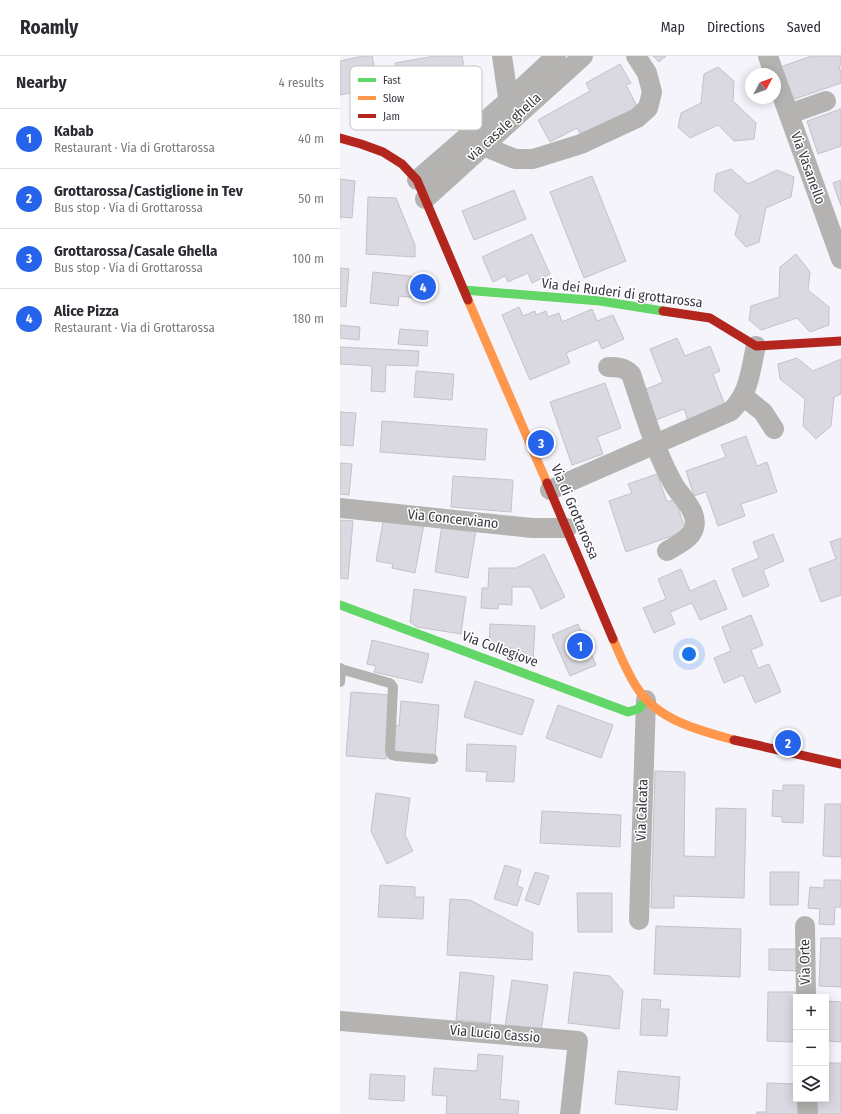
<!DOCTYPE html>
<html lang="en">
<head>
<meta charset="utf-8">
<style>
  :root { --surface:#fff; --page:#f2f2f3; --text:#2b2b33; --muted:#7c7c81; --line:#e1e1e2; --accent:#2563eb }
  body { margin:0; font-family:"Fira Sans Condensed",sans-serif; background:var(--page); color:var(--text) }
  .controls { position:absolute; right:12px; bottom:12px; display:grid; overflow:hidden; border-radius:0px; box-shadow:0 2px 10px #0003 }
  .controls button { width:36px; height:36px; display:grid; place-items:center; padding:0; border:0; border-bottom:1px solid var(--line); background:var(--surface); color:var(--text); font:20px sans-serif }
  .compass { position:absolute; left:405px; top:12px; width:36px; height:36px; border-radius:50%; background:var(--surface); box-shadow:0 2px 10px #0003; rotate:49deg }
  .you { position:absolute; left:349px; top:598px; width:14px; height:14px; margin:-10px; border:3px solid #fff; border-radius:50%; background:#1a73e8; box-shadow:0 0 0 6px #1a73e833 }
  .badge { display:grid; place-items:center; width:26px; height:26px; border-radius:50%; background:var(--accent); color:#fff; font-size:13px; font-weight:700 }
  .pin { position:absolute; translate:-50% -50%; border:2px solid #fff; box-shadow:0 1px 4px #0006 }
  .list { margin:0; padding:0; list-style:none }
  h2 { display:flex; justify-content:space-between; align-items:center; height:52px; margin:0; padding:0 16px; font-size:17px }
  h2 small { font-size:13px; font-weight:400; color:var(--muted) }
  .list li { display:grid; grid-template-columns:26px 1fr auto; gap:12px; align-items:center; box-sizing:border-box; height:60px; padding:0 16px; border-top:1px solid var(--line) }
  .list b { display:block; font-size:15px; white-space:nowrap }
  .list p { margin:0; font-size:13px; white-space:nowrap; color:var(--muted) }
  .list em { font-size:13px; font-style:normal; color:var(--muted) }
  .icon { flex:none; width:22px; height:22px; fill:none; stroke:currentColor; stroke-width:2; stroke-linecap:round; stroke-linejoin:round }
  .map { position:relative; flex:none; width:501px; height:1058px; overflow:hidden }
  header { display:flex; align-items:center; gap:24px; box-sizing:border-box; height:56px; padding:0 20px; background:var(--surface); border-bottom:1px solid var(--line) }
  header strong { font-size:19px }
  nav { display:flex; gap:22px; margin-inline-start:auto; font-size:14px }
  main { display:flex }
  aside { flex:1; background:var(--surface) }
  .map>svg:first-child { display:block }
  .building { fill:#dad8e0; stroke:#c3c2c9 }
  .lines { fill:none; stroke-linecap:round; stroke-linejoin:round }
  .lane { stroke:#b4b3b1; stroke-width:10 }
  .street { stroke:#b4b3b1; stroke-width:20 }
  .fast { stroke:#63d668; stroke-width:9 }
  .slow { stroke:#ff974d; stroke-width:9 }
  .jam { stroke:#b3261e; stroke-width:9 }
  .labels { text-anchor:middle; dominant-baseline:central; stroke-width:3; stroke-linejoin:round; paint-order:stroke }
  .street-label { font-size:14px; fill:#393841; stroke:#fff }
  .key { fill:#fff; stroke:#c4c3c6; stroke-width:1 }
  .key-label { font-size:11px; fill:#393841 }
</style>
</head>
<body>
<header>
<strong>Roamly</strong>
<nav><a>Map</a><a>Directions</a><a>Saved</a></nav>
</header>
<main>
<aside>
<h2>Nearby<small>4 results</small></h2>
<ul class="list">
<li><span class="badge">1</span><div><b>Kabab</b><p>Restaurant · Via di Grottarossa</p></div><em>40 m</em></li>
<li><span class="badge">2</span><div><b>Grottarossa/Castiglione in Tev</b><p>Bus stop · Via di Grottarossa</p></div><em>50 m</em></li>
<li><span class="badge">3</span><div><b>Grottarossa/Casale Ghella</b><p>Bus stop · Via di Grottarossa</p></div><em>100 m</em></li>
<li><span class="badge">4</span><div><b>Alice Pizza</b><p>Restaurant · Via di Grottarossa</p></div><em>180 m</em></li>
</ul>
</aside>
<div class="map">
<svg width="501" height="1058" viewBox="0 0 501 1058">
  <rect width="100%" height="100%" fill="#f5f4fb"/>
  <g class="building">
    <polygon points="23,0 32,0 39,31 0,39 0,5"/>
    <polygon points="95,0 122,0 125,15 129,14 135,41 100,48 103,63 76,68 70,33 60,35 55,7"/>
    <polygon points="313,0 326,0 319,6"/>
    <polygon points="472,0 501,0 501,9 499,10 501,17 501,27 452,44 440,11"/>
    <polygon points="280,8 291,27 286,29 299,54 244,84 237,72 210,86 198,64 250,35 246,27"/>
    <polygon points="378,11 394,25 393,45 416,67 414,83 394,85 378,69 350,82 338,71 341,57 361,47 364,18"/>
    <polygon points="501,53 501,90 478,98 467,65"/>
    <polygon points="391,113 408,128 437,114 454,121 451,141 426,152 419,186 406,191 395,179 400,159 374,135 376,118"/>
    <polygon points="252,120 286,205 244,222 210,136"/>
    <polygon points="0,123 15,125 12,162 0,161 0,163"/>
    <polygon points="501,124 501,150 493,127"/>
    <polygon points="174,134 186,163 134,184 122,155"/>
    <polygon points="28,141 56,142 75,189 75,201 26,198"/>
    <polygon points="192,178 210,218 192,227 188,217 168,226 165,220 153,226 142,201"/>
    <polygon points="456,198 470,216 468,234 489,251 489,269 470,276 457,262 421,274 409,264 411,250 439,241 440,211"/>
    <polygon points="0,212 9,213 6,251 0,250"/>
    <polygon points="33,216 87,222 85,243 59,240 58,250 30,247"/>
    <polygon points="179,251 183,260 195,255 196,259 206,255 208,261 219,257 222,266 252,253 257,265 273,259 284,283 262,293 258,284 226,297 230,307 190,324 162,259"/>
    <polygon points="0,269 20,271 19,284 0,282"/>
    <polygon points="60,273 88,275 87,290 58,288"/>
    <polygon points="337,282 345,300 370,290 380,315 373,318 386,352 349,367 344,353 316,364 304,334 323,326 310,293"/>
    <polygon points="0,291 79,295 78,310 46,309 45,336 31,335 32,310 0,308"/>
    <polygon points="457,302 473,315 501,303 501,338 494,341 491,370 476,383 463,370 465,343 440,323 438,308"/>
    <polygon points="76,315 114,318 112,344 74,341"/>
    <polygon points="265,327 281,372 257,381 263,398 232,409 210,346"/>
    <polygon points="0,356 16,357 13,390 0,389"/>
    <polygon points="42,365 147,373 145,404 40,396"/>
    <polygon points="406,380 417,410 427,406 437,436 401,448 405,460 378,470 366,436 354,440 346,415 386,401 381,389"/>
    <polygon points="0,407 12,408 9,439 0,438"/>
    <polygon points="317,418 327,446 335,443 346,475 286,496 269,445 292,437 288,428"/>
    <polygon points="113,420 173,424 171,456 111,451"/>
    <polygon points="44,461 84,468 75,517 52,512 53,508 36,505"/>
    <polygon points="0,464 13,465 8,523 0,522"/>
    <polygon points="102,469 136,474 128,522 95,516"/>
    <polygon points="433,478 444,505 423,514 429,530 403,541 392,513 419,502 413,486"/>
    <polygon points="501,482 501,539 481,546 469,513 496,503 490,486"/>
    <polygon points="204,498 225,541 201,553 191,531 172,531 172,549 159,548 158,553 141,552 142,532 148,532 149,512 176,512"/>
    <polygon points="341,513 350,535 375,524 387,553 360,564 352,547 330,556 335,568 314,577 303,552 326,543 318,523"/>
    <polygon points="74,533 126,541 121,578 77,571 70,566"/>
    <polygon points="411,559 423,589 411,594 418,612 429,608 441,636 415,647 403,619 384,627 374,602 391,595 382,571"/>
    <polygon points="150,568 195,570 193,606 172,605 172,592 149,592"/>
    <polygon points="238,568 256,609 230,620 212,579"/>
    <polygon points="32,584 89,598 82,627 34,616 36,610 27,608"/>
    <polygon points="135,625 194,644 182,679 124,661"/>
    <polygon points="11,636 51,639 46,703 6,700"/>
    <polygon points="61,645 99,649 95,700 53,696 55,669 59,670"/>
    <polygon points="218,649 273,669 261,702 206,682"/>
    <polygon points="127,688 176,690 174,726 146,725 147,716 126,715"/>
    <polygon points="315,715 345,716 344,800 375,801 376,752 406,753 404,842 334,840 334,852 311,852"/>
    <polygon points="443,729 464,729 463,767 442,766 442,761 432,760 433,734 443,735"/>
    <polygon points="36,737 70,742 65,779 73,795 47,808 31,775"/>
    <polygon points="485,748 501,748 501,801 483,800"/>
    <polygon points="202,755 281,759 280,791 200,787"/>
    <polygon points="165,809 181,814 177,830 183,832 177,850 154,843"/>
    <polygon points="195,816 209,820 199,849 185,844"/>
    <polygon points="430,816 459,816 458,849 430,849"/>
    <polygon points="484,824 501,824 501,851 495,851 494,869 479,868 480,853 468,852 470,831 484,832"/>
    <polygon points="40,829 75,831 75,841 84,841 83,863 38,861"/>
    <polygon points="237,837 272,837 272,876 238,876"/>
    <polygon points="110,843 130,844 193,877 192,904 107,899"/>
    <polygon points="316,870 401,873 400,921 314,918"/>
    <polygon points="481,882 501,882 501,931 479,930"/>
    <polygon points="429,893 459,893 459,915 429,914"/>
    <polygon points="120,916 154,920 150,967 116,964"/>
    <polygon points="234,916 270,920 283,935 279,973 228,967"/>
    <polygon points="172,924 208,929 201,976 165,971"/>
    <polygon points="428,936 455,936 453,986 427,985"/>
    <polygon points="302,943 321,944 320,953 329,953 327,980 300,979"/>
    <polygon points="486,945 501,946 501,986 486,985"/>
    <polygon points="138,998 163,1000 160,1043 179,1045 178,1058 106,1058 107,1040 92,1039 94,1012 137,1015"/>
    <polygon points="486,1007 501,1007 501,1058 477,1058 477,1043 486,1043"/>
    <polygon points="278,1015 340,1021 337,1054 275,1048"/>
    <polygon points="30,1018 65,1020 64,1045 29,1043"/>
    <polygon points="427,1027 456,1028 456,1043 458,1043 458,1058 417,1058 417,1056 426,1056"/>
  </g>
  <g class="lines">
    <g class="lane">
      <polyline points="0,612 1,613 0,626"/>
      <polyline points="1,613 46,626 50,627 53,631 50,695 52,699 56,700 93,703"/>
    </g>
    <g class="street">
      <polyline points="162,0 170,55"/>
      <polyline points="428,0 434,18"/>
      <polyline points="435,20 501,203"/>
      <polyline points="449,58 486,45"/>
      <polyline points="143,90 175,103 193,103 241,88 297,62 308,52 312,36 307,17 296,0"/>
      <polyline points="77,124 168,45 216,0"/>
      <polyline points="85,143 243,0"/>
      <path d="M 268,311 C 277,311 284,311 291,318 C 303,353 315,396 334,429 C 341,441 359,456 354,472 C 351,483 337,489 327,495"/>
      <polyline points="403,340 423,356 434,373"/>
      <path d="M 210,434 L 391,355 C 410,336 410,315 416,290"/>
      <polyline points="0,452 192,472 227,472"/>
      <polyline points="299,864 306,644"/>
      <polyline points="465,870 466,941"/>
      <polyline points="0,965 238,985 230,1058"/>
      <polyline points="467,1043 468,1058"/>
    </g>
    <g class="fast">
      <polyline points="124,234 260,245 323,255"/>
      <polyline points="0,549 288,656 298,653 306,644"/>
    </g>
    <g class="slow">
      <polyline points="128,244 207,427"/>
      <path d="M 273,583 C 281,601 288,620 300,636 C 321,665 361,675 394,684"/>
    </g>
    <g class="jam">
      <polyline points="0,82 21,88 43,96 62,108 77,124 128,244"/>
      <polyline points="323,255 370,262 416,290 501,285"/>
      <polyline points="207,427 273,583"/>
      <polyline points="394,684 501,708"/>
    </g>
  </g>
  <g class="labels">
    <g class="street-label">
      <text transform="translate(164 71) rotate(-42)">via casale ghella</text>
      <text transform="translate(468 112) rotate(70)">Via Vasanello</text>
      <text transform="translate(282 237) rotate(7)">Via dei Ruderi di grottarossa</text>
      <text transform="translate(235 456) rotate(67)">Via di Grottarossa</text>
      <text transform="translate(113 463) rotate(6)">Via Concerviano</text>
      <text transform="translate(160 593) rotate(20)">Via Collegiove</text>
      <text transform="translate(302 754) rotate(-88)">Via Calcata</text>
      <text transform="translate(465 906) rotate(-91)">Via Orte</text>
      <text transform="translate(155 978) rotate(5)">Via Lucio Cassio</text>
    </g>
  </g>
  <rect x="10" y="10" width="132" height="64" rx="6" class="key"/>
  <rect x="18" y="22" width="18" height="4" fill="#63d668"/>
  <rect x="18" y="40" width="18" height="4" fill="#ff974d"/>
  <rect x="18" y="58" width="18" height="4" fill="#b3261e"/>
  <g class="key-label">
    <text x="43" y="28">Fast</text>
    <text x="43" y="46">Slow</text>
    <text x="43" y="64">Jam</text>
  </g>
</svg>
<div class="controls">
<button>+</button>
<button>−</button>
<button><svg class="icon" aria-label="layers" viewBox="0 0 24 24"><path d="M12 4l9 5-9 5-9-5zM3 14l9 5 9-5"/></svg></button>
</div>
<svg class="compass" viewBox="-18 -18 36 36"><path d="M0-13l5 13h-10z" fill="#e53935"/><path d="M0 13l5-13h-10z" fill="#7c7c81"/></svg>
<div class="you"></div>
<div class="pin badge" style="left:240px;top:590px">1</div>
<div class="pin badge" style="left:448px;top:687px">2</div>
<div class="pin badge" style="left:201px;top:387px">3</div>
<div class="pin badge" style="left:83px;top:231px">4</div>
</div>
</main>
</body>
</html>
